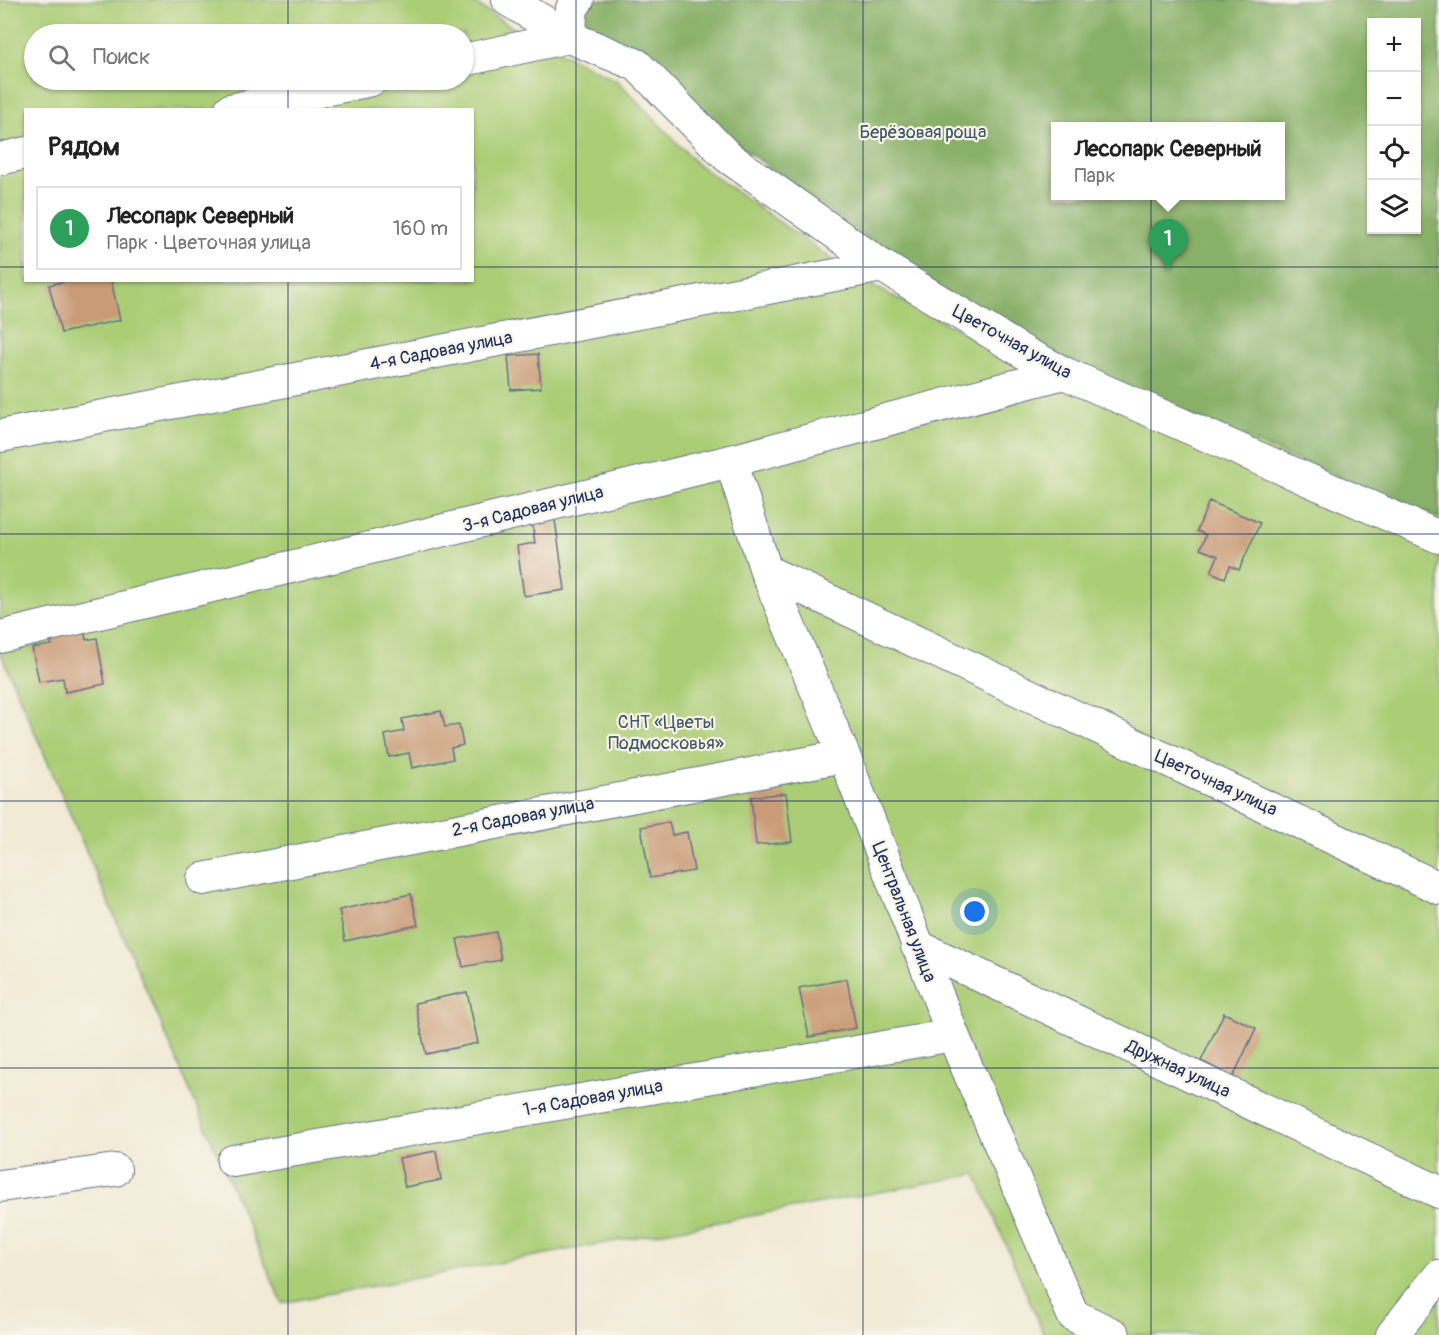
<!DOCTYPE html>
<html lang="ru">
<head>
<meta charset="utf-8">
<style>
  :root { --surface:#fff; --page:#f6f6f6; --text:#222; --muted:#767676; --line:#e0e0e0; --accent:#b45309 }
  body { margin:0; font-family:Pangolin,sans-serif; background:var(--page); color:var(--text) }
  .controls { position:absolute; right:18px; top:18px; display:grid; overflow:hidden; border-radius:0px; box-shadow:0 2px 4px #0004 }
  .controls button { width:54px; height:54px; display:grid; place-items:center; padding:0; border:0; border-bottom:2px solid var(--line); background:var(--surface); color:var(--text); font:30px sans-serif }
  .you { position:absolute; left:975px; top:912px; width:21px; height:21px; margin:-15px; border:4px solid #fff; border-radius:50%; background:#1a73e8; box-shadow:0 0 0 9px #1a73e833 }
  .badge { display:grid; place-items:center; width:39px; height:39px; border-radius:50%; background:var(--accent); color:#fff; font-size:20px; font-weight:700 }
  .pin { position:absolute; translate:-50% -50px; filter:drop-shadow(0 2px 3px #0008) }
  .pin::after { content:''; position:absolute; top:32px; width:21px; height:18px; background:inherit; clip-path:polygon(0 0,100% 0,50% 100%) }
  .popup { position:absolute; left:1051px; top:122px; width:234px; height:78px; box-sizing:border-box; display:grid; place-content:center; border-radius:0px; background:var(--surface); filter:drop-shadow(0 2px 4px #0005); font-size:20px; white-space:nowrap; color:var(--muted) }
  .popup b { font-size:22px; color:var(--text) }
  .popup::after { content:''; position:absolute; left:50%; top:100%; margin-left:-12px; border:12px solid transparent; border-top-color:var(--surface) }
  .list { margin:0; padding:0; list-style:none }
  h2 { display:flex; justify-content:space-between; align-items:center; height:78px; margin:0; padding:0 24px; font-size:26px }
  h2 small { font-size:20px; font-weight:400; color:var(--muted) }
  .list li { display:grid; grid-template-columns:39px 1fr auto; gap:18px; align-items:center; box-sizing:border-box; height:84px; margin:0 12px 12px; padding:0 12px; border:2px solid var(--line); border-radius:0px }
  .list b { display:block; font-size:22px; white-space:nowrap }
  .list p { margin:0; font-size:20px; white-space:nowrap; color:var(--muted) }
  .list em { font-size:20px; font-style:normal; color:var(--muted) }
  .icon { flex:none; width:33px; height:33px; fill:none; stroke:currentColor; stroke-width:2; stroke-linecap:round; stroke-linejoin:round }
  .map { position:relative; flex:none; width:1439px; height:1335px; overflow:hidden }
  .search { position:absolute; background:var(--surface); box-shadow:0 2px 4px #0004; left:24px; top:24px; width:450px; height:66px; display:flex; align-items:center; gap:15px; box-sizing:border-box; padding:0 21px; border-radius:33px; color:var(--muted); font-size:22px }
  .panel { position:absolute; background:var(--surface); box-shadow:0 2px 4px #0004; left:24px; top:108px; width:450px; height:174px; border-radius:0px }
  .map>svg:first-child { display:block }
  .green { fill:#abcd76; stroke:#637e6a; stroke-width:1.5; fill-rule:evenodd }
  .forest { fill:#88b067; stroke:#527062; stroke-width:1.5; fill-rule:evenodd }
  .building { fill:#c99b77 }
  .lines { fill:none; stroke-linecap:round; stroke-linejoin:round }
  .minor-casing { stroke:#667087; stroke-width:34 }
  .minor { stroke:#fff; stroke-width:32 }
  .grid { fill:none; stroke:#1b2f5e; stroke-width:1.5; stroke-opacity:0.55 }
  .labels { text-anchor:middle; dominant-baseline:central; stroke-width:4.5; stroke-linejoin:round; paint-order:stroke }
  .park-label { font-size:18px; fill:#3f5664; stroke:#f7f3e8 }
  .street-label { font-size:18px; fill:#1b2f5e; stroke:#f7f3e8 }
</style>
</head>
<body>
<div class="map">
<svg width="1439" height="1335" viewBox="0 0 1439 1335">
  <rect width="100%" height="100%" fill="#f7f3e8"/>
  <filter id="ink" filterUnits="userSpaceOnUse"><feTurbulence type="fractalNoise" baseFrequency=".0167" numOctaves="2"/><feDisplacementMap in="SourceGraphic" scale="12" xChannelSelector="R" yChannelSelector="G"/><feConvolveMatrix kernelMatrix="1 2 1 2 8 2 1 2 1" color-interpolation-filters="sRGB"/></filter>
  <filter id="wash" filterUnits="userSpaceOnUse"><feTurbulence type="fractalNoise" baseFrequency=".008" numOctaves="4" result="noise"/><feDisplacementMap in="SourceGraphic" scale="24" xChannelSelector="R" yChannelSelector="G"/><feGaussianBlur stdDeviation="1.35" result="paint"/><feColorMatrix in="noise" values="0 0 0 0 0 0 0 0 0 0 0 0 0 0 0 0 0 1.4 0 .05"/><feComposite in="paint" operator="in"/></filter>
  <g filter="url(#wash)">
    <rect width="100%" height="100%" fill="#f1ead4"/>
    <g class="green">
      <path d="M 0,0 L 469,0 L 520,32 L 618,81 L 696,163 L 861,280 L 979,340 L 763,169 L 1439,0 L 1439,1289 L 1399,1335 L 1044,1335 L 976,1174 L 282,1303 L 0,652 ZM 1372,22 L 1416,22 L 1416,230 L 1372,230 ZM 34,34 L 464,34 L 464,80 L 34,80 ZM 26,110 L 472,110 L 472,280 L 26,280 ZM 1056,127 L 1280,127 L 1280,196 L 1056,196 Z"/>
      <polygon points="1439,1291 1439,1335 1400,1335"/>
    </g>
    <path class="forest" d="M 577,0 L 1439,0 L 1439,518 L 1071,366 L 992,325 L 588,39 ZM 1372,22 L 1416,22 L 1416,230 L 1372,230 ZM 1056,127 L 1280,127 L 1280,196 L 1056,196 Z"/>
    <g id="blocks">
      <g class="building">
        <polygon points="70,280 111,280 120,320 61,333 49,285"/>
        <polygon points="538,354 541,388 511,390 508,356"/>
        <polygon points="1209,501 1260,523 1239,570 1230,566 1225,578 1211,572 1218,556 1200,549 1206,535 1197,531"/>
        <polygon points="555,520 565,590 524,596 517,546 535,543 532,523"/>
        <polygon points="84,630 86,640 97,638 105,684 65,692 63,678 39,682 32,648 52,645 50,637"/>
        <polygon points="441,711 445,727 459,725 463,745 451,748 453,759 412,768 409,753 389,757 385,735 404,731 402,719"/>
        <polygon points="786,793 792,842 756,845 751,797"/>
        <polygon points="669,822 672,835 687,832 694,871 650,878 641,827"/>
        <polygon points="411,894 418,925 345,941 339,910"/>
        <polygon points="496,932 501,960 463,967 457,939"/>
        <polygon points="847,979 856,1028 809,1037 799,988"/>
        <polygon points="467,992 478,1043 426,1054 415,1003"/>
        <polygon points="1224,1013 1256,1028 1233,1077 1201,1061"/>
        <polygon points="436,1151 441,1180 405,1187 399,1158"/>
      </g>
    </g>
  </g>
  <g filter="url(#ink)">
    <use href="#blocks" fill-opacity="0" stroke="#667087" stroke-width="1.5"/>
    <g class="lines">
      <g class="minor-casing">
        <g id="minor">
          <polyline points="508,0 569,37 637,65 728,157 882,266 1025,353 1064,373 1439,537"/>
          <polyline points="464,60 569,37 572,8 578,0"/>
          <polyline points="230,110 371,80"/>
          <polyline points="0,159 26,153"/>
          <polyline points="0,436 882,266"/>
          <polyline points="731,461 766,571 844,756 953,1035 1073,1315 1114,1335"/>
          <polyline points="766,571 1439,888"/>
          <polyline points="0,637 731,461 1064,373"/>
          <polyline points="203,879 844,756"/>
          <polyline points="917,946 1439,1192"/>
          <polyline points="233,1161 953,1035"/>
          <polyline points="0,1186 115,1170"/>
          <polyline points="1392,1335 1439,1276"/>
        </g>
      </g>
      <use href="#minor" class="minor"/>
    </g>
  </g>
  <path class="grid" d="M 288,0 L 288,34M 576,0 L 576,1335M 863,0 L 863,1335M 1151,0 L 1151,1335M 288,80 L 288,110M 0,267 L 26,267M 472,267 L 1439,267M 288,280 L 288,1335M 0,534 L 1439,534M 0,801 L 1439,801M 0,1068 L 1439,1068"/>
  <g class="labels">
    <g class="park-label">
      <text x="923" y="132">Берёзовая роща</text>
      <text x="666" y="722">СНТ «Цветы<tspan x="666" dy="21">Подмосковья»</tspan></text>
    </g>
    <g class="street-label">
      <text transform="translate(1012 342) rotate(29)">Цветочная улица</text>
      <text transform="translate(441 351) rotate(-11)">4-я Садовая улица</text>
      <text transform="translate(533 509) rotate(-14)">3-я Садовая улица</text>
      <text transform="translate(1216 783) rotate(25)">Цветочная улица</text>
      <text transform="translate(523 817) rotate(-11)">2-я Садовая улица</text>
      <text transform="translate(904 912) rotate(69)">Центральная улица</text>
      <text transform="translate(1178 1069) rotate(25)">Дружная улица</text>
      <text transform="translate(593 1098) rotate(-10)">1-я Садовая улица</text>
    </g>
  </g>
</svg>
<div class="controls">
<button>+</button>
<button>−</button>
<button><svg class="icon" aria-label="locate" viewBox="0 0 24 24"><circle cx="12" cy="12" r="6"/><path d="M12 2v4M12 18v4M2 12h4M18 12h4"/></svg></button>
<button><svg class="icon" aria-label="layers" viewBox="0 0 24 24"><path d="M12 4l9 5-9 5-9-5zM3 14l9 5 9-5"/></svg></button>
</div>
<div class="you"></div>
<div class="pin badge" style="left:1168px;top:269px;background:#2e9e5b">1</div>
<div class="popup"><b>Лесопарк Северный</b>Парк</div>
<div class="search"><svg class="icon" aria-label="search" viewBox="0 0 24 24"><circle cx="10" cy="10" r="6"/><path d="M15 15l6 6"/></svg>Поиск</div>
<section class="panel">
<h2>Рядом<small></small></h2>
<ul class="list">
<li><span class="badge" style="background:#2e9e5b">1</span><div><b>Лесопарк Северный</b><p>Парк · Цветочная улица</p></div><em>160 m</em></li>
</ul>
</section>
</div>
</body>
</html>
